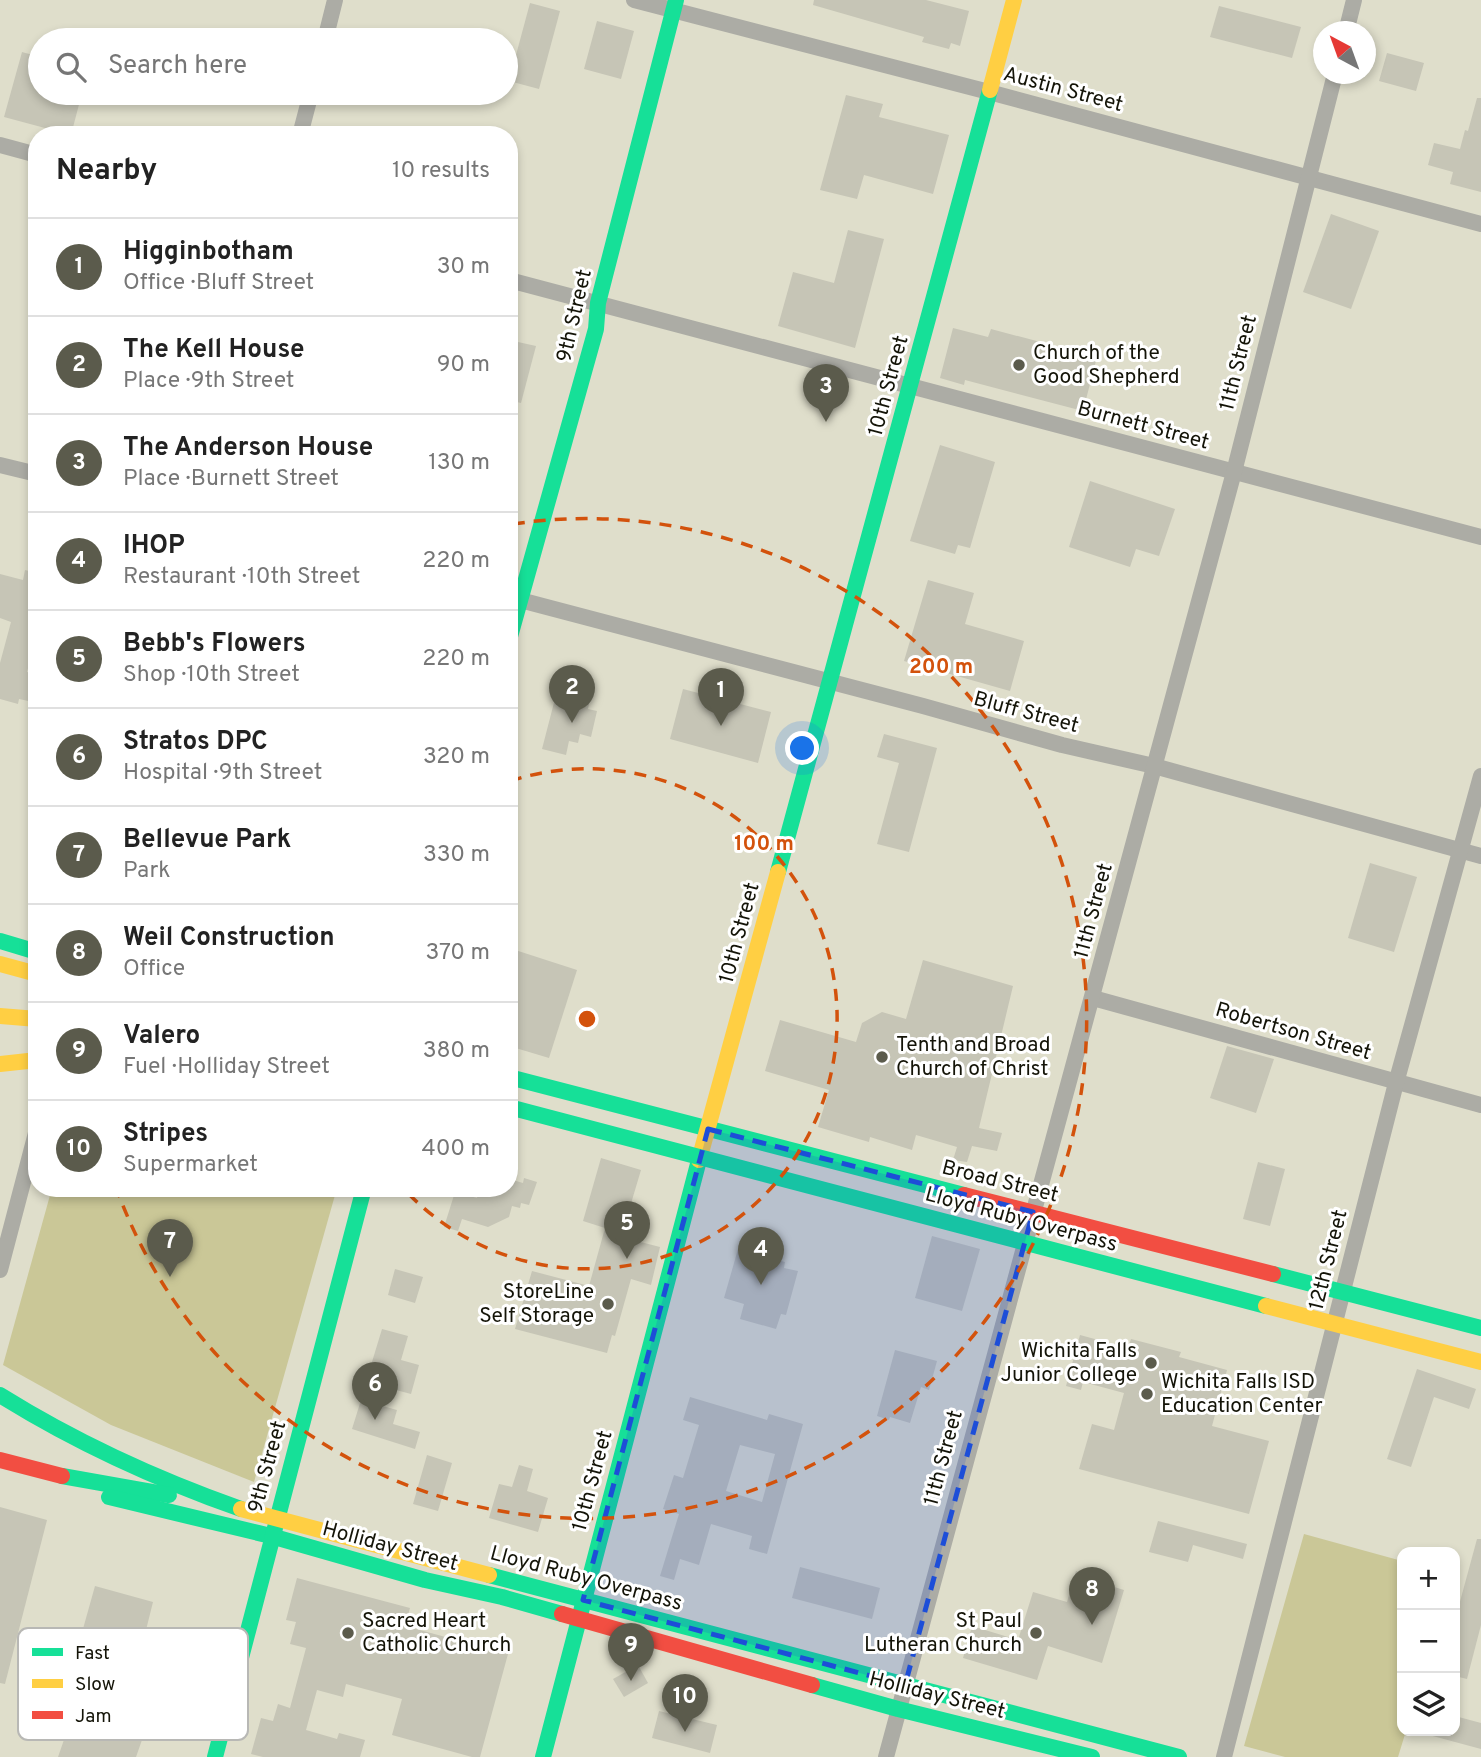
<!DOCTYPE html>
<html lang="en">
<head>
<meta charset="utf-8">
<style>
  :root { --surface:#fff; --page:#f6f6f6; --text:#222; --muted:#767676; --line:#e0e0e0; --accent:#5b5b4c }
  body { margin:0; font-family:Overpass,sans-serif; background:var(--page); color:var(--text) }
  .controls { position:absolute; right:21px; bottom:21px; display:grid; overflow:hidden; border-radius:14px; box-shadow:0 4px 10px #0003 }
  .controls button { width:63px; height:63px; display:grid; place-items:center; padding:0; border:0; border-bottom:2px solid var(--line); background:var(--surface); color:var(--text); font:35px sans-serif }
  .compass { position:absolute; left:1313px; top:21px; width:63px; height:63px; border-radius:50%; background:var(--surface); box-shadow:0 4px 10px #0003; rotate:319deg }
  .you { position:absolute; left:803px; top:749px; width:24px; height:24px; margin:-18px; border:5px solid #fff; border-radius:50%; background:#1a73e8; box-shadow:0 0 0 10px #1a73e833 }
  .badge { display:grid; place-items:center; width:46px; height:46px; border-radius:50%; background:var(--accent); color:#fff; font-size:23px; font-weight:700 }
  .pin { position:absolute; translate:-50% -58px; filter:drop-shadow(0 2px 4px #0008) }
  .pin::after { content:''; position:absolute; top:37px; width:24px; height:21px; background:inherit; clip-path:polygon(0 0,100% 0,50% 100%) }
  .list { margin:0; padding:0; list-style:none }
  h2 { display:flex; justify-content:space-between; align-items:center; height:91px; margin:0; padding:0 28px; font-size:30px }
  h2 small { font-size:23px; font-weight:400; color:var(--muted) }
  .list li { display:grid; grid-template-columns:46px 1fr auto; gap:21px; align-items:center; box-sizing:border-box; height:98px; padding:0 28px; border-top:2px solid var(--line) }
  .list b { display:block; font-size:26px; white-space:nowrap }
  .list p { margin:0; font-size:23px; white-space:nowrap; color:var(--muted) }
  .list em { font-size:23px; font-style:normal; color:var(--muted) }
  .icon { flex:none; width:38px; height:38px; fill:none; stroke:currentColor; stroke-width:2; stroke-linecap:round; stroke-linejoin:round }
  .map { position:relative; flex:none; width:1481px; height:1757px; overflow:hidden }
  .search { position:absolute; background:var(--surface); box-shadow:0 4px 10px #0003; left:28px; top:28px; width:490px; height:77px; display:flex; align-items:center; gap:18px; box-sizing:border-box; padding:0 24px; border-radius:38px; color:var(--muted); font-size:26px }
  .panel { position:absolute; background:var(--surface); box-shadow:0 4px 10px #0003; left:28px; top:126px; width:490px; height:1071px; border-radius:28px }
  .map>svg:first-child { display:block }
  .green { fill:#cac797 }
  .building { fill:#c6c5b6; fill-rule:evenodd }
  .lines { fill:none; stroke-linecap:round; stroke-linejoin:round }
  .street { stroke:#acaca5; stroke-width:16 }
  .fast { stroke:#16e098; stroke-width:16 }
  .slow { stroke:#ffcf43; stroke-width:16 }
  .jam { stroke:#f24e42; stroke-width:16 }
  .fast-bridge { stroke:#16e098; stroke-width:16 }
  .slow-bridge { stroke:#ffcf43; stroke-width:16 }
  .jam-bridge { stroke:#f24e42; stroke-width:16 }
  .marked { fill:#1d4ed8; fill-opacity:0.2; stroke:#1d4ed8; stroke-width:5; stroke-dasharray:14 9; stroke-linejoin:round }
  .ring { fill:none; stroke:#d3520c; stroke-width:3.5; stroke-dasharray:12 9 }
  .poi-dot { fill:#5b5b4c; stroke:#fff; stroke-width:2.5 }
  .labels { text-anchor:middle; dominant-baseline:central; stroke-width:6; stroke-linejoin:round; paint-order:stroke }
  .street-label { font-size:21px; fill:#141408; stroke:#fff }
  .poi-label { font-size:21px; fill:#141408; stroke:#fff; text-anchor:start }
  .key { fill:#fff; stroke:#b8b8b5; stroke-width:2 }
  .key-label { font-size:19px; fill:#141408 }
  .centre { fill:#d3520c; stroke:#fff; stroke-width:3.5 }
  .ring-label { font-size:21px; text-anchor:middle; font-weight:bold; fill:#d3520c; stroke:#fff; stroke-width:6; stroke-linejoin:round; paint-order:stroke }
</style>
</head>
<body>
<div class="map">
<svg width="1481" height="1757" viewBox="0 0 1481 1757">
  <rect width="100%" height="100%" fill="#dfdecb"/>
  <g class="green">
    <polygon points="52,1188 337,1188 254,1482 111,1425 3,1365"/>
    <polygon points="1304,1534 1402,1561 1402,1731 1406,1731 1398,1757 1285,1757 1244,1746"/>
  </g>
  <g class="building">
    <polygon points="814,0 926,0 969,11 960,46 951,43 949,49 922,42 924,37 813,5"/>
    <polygon points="530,3 560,11 539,89 509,81"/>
    <polygon points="1219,6 1301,27 1292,58 1210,37"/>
    <polygon points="597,21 634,31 621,79 584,69"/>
    <polygon points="22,52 40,57 40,93 82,93 71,135 4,117"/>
    <polygon points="1387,53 1424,63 1416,91 1379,81"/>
    <polygon points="846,95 883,104 879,117 949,135 933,194 864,175 857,199 820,190"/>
    <polygon points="1477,98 1481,98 1481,192 1450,184 1453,172 1428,165 1434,143 1460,149 1465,130 1468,131"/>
    <polygon points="1331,214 1379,231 1351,309 1303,292"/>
    <polygon points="848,230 884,239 855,348 778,326 793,272 834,283"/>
    <polygon points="953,328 988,337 991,329 1097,357 1083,411 965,380 964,385 940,378"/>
    <polygon points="509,340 536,346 521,403 509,400"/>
    <polygon points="940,445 995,462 970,548 958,545 955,554 910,541"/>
    <polygon points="1090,481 1175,509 1159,556 1136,549 1130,567 1069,547"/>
    <polygon points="25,570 37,573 37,635 27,672 37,674 37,689 33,702 19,699 18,704 0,699 0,663 11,622 0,618 0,574 23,580"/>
    <polygon points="928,580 974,593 965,624 1024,641 1010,691 904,661"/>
    <polygon points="683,689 771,712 758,763 670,739"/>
    <polygon points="557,691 590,699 588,709 597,711 591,737 580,734 578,743 569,741 566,755 542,749"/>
    <polygon points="884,734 937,748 909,852 877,844 899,763 877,757"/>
    <polygon points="1370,863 1417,877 1394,952 1348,938"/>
    <polygon points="509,948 577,970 549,1058 509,1046"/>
    <polygon points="923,960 1013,986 979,1128 1002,1133 997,1151 972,1146 967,1162 953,1160 957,1147 916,1135 912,1150 870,1137 869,1142 818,1127 829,1090 765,1071 780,1020 856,1042 862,1023 882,1012 906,1019"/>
    <polygon points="1227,1046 1274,1059 1256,1113 1210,1098"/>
    <polygon points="601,1158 641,1170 621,1237 660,1247 651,1285 631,1279 615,1336 612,1335 607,1353 515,1329 532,1271 589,1286 605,1228 583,1221"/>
    <polygon points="1258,1162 1285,1169 1270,1226 1243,1219"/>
    <polygon points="524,1178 537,1182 529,1205 521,1203 520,1208 512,1206 509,1217 488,1227 462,1219 458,1231 444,1227 455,1192 477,1198 480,1188 509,1188 509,1179 523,1183"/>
    <polygon points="932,1236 980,1249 962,1311 915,1298"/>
    <polygon points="738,1249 785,1262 784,1268 798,1271 786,1315 781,1314 776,1329 740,1319 744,1304 724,1298"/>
    <polygon points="395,1269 423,1277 415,1303 388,1295"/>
    <polygon points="382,1329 408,1336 401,1360 419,1365 411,1394 396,1390 398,1383 368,1375"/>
    <polygon points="1080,1335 1128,1348 1131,1339 1181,1352 1179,1357 1227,1370 1212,1426 1269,1441 1249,1514 1079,1469 1092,1424 1114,1430 1124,1393 1083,1382 1081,1390 1066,1386"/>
    <polygon points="895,1350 937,1361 929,1390 921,1387 910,1423 890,1417 889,1420 877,1416"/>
    <polygon points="1417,1369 1476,1389 1469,1409 1434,1397 1411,1467 1387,1459"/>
    <path d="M 690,1397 L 767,1420 L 769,1414 L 803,1424 L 767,1554 L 749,1549 L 752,1536 L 711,1524 L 699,1565 L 680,1559 L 674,1580 L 660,1576 L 679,1514 L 663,1509 L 674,1475 L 683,1478 L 699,1425 L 683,1420 ZM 740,1445 L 775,1454 L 762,1502 L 726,1491 Z"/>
    <polygon points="361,1400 397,1410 393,1424 420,1432 415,1449 352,1429"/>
    <polygon points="427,1455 452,1463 438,1511 413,1504"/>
    <polygon points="519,1465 533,1469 527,1491 548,1498 538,1532 489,1518 499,1484 512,1487"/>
    <polygon points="0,1507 47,1520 5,1684 0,1683"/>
    <polygon points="1158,1521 1247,1544 1243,1559 1193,1545 1188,1562 1149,1552"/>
    <polygon points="1477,1539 1481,1539 1481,1625 1467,1679 1455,1676 1455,1620"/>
    <polygon points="800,1567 880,1588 872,1619 792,1598"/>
    <polygon points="1076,1571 1096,1578 1095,1581 1124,1590 1102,1663 1048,1646 1037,1680 963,1658 972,1626 1018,1640 1033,1592 1067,1602"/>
    <polygon points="297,1578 410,1608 405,1626 508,1654 480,1757 472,1757 392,1735 402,1699 346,1684 343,1697 317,1690 306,1730 337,1739 339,1733 365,1740 360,1757 263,1757 251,1754 261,1718 273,1721 278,1704 290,1708 306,1648 290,1644 296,1622 286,1620"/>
    <polygon points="95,1586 153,1602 145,1634 167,1640 163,1652 141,1647 133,1677 74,1661"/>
    <polygon points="638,1665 648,1683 624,1697 613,1679"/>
    <polygon points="85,1695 150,1717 136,1757 58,1757 66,1734 71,1736"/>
    <polygon points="659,1711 717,1725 710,1753 652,1738"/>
    <polygon points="1455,1716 1481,1723 1481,1749 1429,1735 1429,1731 1455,1731"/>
  </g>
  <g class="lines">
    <g class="street">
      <polyline points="634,0 989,92 1481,224"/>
      <polyline points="1346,32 1354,0"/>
      <polyline points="325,40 335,0"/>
      <polyline points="300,135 311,93"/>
      <polyline points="0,145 37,155"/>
      <polyline points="509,280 1481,537"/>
      <polyline points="0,465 37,474"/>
      <polyline points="520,600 923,706 1062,745 1154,766 1481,856"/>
      <polyline points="1093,998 1481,1105"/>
      <polyline points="0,1270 37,1129"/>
      <polyline points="886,1757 1234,472 1335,74"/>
      <polyline points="1224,1757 1396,1083 1481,776"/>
    </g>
    <g class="fast">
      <polyline points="509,640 596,329 598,303 676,0"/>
      <polyline points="778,872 990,90"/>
      <polyline points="0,941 37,952"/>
      <polyline points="509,1077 964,1195"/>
      <polyline points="1273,1274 1481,1328"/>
      <path d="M 0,1395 C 77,1443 156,1479 241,1509"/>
      <polyline points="62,1476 169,1495"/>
      <polyline points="109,1497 271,1536 425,1580 502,1597 562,1614"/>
      <polyline points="812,1685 898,1709 1092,1757"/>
      <polyline points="215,1757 364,1188"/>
      <polyline points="543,1757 699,1160"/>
    </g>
    <g class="slow">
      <polyline points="990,90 1014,0"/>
      <polyline points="0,964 37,974"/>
      <polyline points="0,1016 37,1019"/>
      <polyline points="0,1064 37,1060"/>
      <polyline points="699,1160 778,872"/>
    </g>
    <g class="jam">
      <polyline points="964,1195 1273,1274"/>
      <polyline points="562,1614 812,1685"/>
    </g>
    <g class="fast-bridge">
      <polyline points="509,1107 1266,1306"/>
      <polyline points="489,1575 1179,1757"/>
    </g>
    <g class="slow-bridge">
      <polyline points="1266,1306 1481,1362"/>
      <polyline points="241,1509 489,1575"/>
    </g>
    <polyline class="jam-bridge" points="0,1460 62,1476"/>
  </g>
  <path class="marked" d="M 708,1129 L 1033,1212 L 905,1685 L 583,1600 Z"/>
  <g class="ring">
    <path d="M510 781A250 250 0 1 1 404 1189"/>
    <path d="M513 524A500 500 0 1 1 117 1190"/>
  </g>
  <g class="poi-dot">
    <circle cx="1019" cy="365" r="7"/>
    <circle cx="882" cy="1057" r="7"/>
    <circle cx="608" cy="1304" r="7"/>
    <circle cx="1151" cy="1363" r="7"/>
    <circle cx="1147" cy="1394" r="7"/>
    <circle cx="348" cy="1633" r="7"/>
    <circle cx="1036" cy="1633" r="7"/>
  </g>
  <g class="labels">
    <g class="street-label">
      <text transform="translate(1063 90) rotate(15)">Austin Street</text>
      <text transform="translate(575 316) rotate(-77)">9th Street</text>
      <text transform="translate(1239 363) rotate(-76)">11th Street</text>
      <text transform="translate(889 386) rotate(-75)">10th Street</text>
      <text transform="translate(1143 426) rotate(15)">Burnett Street</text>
      <text transform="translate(1026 713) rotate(15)">Bluff Street</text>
      <text transform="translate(1094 911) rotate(-75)">11th Street</text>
      <text transform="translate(740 933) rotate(-75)">10th Street</text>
      <text transform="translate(1293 1032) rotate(16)">Robertson Street</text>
      <text transform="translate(1000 1182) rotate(14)">Broad Street</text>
      <text transform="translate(1021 1220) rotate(15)">Lloyd Ruby Overpass</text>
      <text transform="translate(1329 1260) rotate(-76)">12th Street</text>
      <text transform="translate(944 1458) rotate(-75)">11th Street</text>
      <text transform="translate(268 1467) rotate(-75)">9th Street</text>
      <text transform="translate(593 1481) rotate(-75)">10th Street</text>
      <text transform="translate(390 1547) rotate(15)">Holliday Street</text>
      <text transform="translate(586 1579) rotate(15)">Lloyd Ruby Overpass</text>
      <text transform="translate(937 1696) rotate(14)">Holliday Street</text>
    </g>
    <g class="poi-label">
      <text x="1033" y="353">Church of the<tspan x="1033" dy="24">Good Shepherd</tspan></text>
      <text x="896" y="1045">Tenth and Broad<tspan x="896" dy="24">Church of Christ</tspan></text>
      <text x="594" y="1292" text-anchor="end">StoreLine<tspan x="594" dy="24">Self Storage</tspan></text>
      <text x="1137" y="1351" text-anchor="end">Wichita Falls<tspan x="1137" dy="24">Junior College</tspan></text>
      <text x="1161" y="1382">Wichita Falls ISD<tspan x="1161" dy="24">Education Center</tspan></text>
      <text x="362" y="1621">Sacred Heart<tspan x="362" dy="24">Catholic Church</tspan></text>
      <text x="1022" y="1621" text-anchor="end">St Paul<tspan x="1022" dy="24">Lutheran Church</tspan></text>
    </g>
  </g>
  <rect x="18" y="1628" width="230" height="112" rx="10" class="key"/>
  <rect x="32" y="1648" width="31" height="8" fill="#16e098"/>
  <rect x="32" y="1679" width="31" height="9" fill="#ffcf43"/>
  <rect x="32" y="1711" width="31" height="8" fill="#f24e42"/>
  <g class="key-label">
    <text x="75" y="1659">Fast</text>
    <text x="75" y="1690">Slow</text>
    <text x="75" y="1722">Jam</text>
  </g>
  <circle cx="587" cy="1019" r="10" class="centre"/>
  <g class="ring-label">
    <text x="941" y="673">200 m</text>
    <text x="764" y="850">100 m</text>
  </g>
</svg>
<div class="controls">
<button>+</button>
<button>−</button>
<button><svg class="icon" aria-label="layers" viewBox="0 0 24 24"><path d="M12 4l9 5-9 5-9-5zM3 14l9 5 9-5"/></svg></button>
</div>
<svg class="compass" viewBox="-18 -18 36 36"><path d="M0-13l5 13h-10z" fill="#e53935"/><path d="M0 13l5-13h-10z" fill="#767676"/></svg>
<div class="you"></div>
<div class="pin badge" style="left:721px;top:726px">1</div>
<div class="pin badge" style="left:572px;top:723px">2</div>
<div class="pin badge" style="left:826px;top:422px">3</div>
<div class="pin badge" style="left:761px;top:1285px">4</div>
<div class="pin badge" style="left:627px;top:1259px">5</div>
<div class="pin badge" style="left:375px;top:1420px">6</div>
<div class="pin badge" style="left:170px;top:1277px">7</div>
<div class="pin badge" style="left:1092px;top:1625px">8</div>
<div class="pin badge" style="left:631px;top:1681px">9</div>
<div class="pin badge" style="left:685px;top:1732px">10</div>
<div class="search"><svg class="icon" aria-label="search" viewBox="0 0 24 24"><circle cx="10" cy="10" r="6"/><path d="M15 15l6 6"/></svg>Search here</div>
<section class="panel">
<h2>Nearby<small>10 results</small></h2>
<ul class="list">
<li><span class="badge">1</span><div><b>Higginbotham</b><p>Office · Bluff Street</p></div><em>30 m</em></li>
<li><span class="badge">2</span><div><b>The Kell House</b><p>Place · 9th Street</p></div><em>90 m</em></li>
<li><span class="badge">3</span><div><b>The Anderson House</b><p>Place · Burnett Street</p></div><em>130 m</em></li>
<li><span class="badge">4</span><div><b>IHOP</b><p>Restaurant · 10th Street</p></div><em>220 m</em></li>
<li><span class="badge">5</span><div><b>Bebb's Flowers</b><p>Shop · 10th Street</p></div><em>220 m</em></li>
<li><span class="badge">6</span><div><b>Stratos DPC</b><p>Hospital · 9th Street</p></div><em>320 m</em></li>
<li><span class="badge">7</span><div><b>Bellevue Park</b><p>Park</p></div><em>330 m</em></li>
<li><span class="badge">8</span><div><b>Weil Construction</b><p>Office</p></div><em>370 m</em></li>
<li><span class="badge">9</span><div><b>Valero</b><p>Fuel · Holliday Street</p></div><em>380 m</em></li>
<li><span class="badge">10</span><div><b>Stripes</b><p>Supermarket</p></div><em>400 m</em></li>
</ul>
</section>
</div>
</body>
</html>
